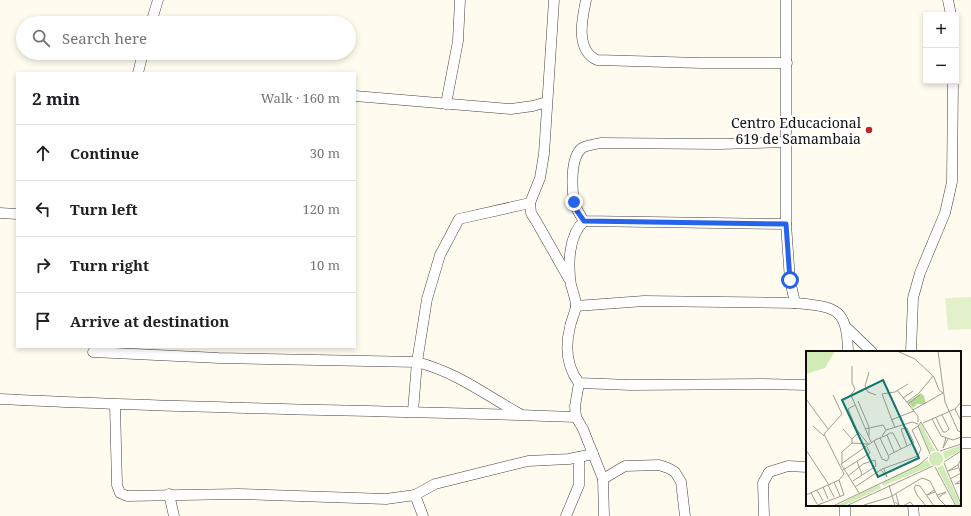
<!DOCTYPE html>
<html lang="en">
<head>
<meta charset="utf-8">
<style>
  :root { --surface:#fff; --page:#f2f2f2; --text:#202124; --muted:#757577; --line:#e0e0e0 }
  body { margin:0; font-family:"Noto Serif",serif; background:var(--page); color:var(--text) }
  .controls { position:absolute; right:12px; top:12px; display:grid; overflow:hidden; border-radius:0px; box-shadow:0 2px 6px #0003 }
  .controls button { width:36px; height:36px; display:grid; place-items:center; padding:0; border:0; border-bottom:1px solid var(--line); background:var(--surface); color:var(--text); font:20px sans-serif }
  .stop { position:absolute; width:12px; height:12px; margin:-9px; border:3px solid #2563eb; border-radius:50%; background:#fff }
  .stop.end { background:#2563eb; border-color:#fff; box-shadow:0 1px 4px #0008 }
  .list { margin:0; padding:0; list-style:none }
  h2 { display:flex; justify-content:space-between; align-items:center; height:52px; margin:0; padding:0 16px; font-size:17px }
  h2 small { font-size:13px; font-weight:400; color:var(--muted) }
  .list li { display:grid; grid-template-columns:26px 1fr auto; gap:12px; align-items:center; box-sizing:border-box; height:56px; padding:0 16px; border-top:1px solid var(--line) }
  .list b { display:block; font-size:15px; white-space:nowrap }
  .list em { font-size:13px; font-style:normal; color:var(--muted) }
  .icon { flex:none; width:22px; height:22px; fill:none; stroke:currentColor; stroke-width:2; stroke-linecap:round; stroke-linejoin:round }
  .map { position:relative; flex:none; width:971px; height:516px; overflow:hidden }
  .search { position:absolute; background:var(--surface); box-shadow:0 2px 6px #0003; left:16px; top:16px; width:340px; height:44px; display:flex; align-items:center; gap:10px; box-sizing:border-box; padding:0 14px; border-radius:22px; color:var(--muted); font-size:15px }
  .panel { position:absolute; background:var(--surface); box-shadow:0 2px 6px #0003; left:16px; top:72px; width:340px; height:276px; border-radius:0px }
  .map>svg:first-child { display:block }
  .pitch { fill:#e3f1ca }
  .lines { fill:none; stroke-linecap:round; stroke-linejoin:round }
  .minor-casing { stroke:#414141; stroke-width:11 }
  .minor { stroke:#fff; stroke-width:10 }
  .route { stroke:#2563eb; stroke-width:5 }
  .poi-dot { fill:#c22228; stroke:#fff; stroke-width:1.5 }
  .labels { text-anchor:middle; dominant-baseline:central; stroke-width:4; stroke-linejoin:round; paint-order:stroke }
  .poi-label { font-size:14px; fill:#0e0e0e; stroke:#fff; text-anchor:end }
  .inset-road { fill:none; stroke:#9f9d95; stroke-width:1 }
  .view { fill:#0f766e; fill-opacity:0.15; stroke:#0f766e; stroke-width:2 }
  .inset-edge { fill:none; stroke:#0e0e0e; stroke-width:2 }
</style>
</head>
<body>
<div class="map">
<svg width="971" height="516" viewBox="0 0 971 516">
  <rect width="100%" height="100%" fill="#fffcef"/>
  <polygon class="pitch" points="971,297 971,329 948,330 945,298"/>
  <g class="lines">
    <g class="minor-casing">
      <g id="minor">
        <polyline points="554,0 544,154 540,178 530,203 531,213 536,221 569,279"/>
        <path d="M 586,0 C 582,19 575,50 597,60 L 701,63 L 787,63"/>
        <polyline points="786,0 786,224 790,280 795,303"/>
        <polyline points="948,0 951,15"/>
        <polyline points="151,23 158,0"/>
        <polyline points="138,73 143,53"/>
        <polyline points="355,96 511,109 533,106 547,102"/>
        <polyline points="446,104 458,41 460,0"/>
        <polyline points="0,213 17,214"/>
        <path d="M 584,221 C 568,236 568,265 571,285 C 573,292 576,300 576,306 C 575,313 571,321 570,327 C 565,347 567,367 579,383 L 631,385 L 763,384 L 807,385"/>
        <path d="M 786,224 L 584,221 C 580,215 576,209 574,202 C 572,189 570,157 582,148 C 587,145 595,144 601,143 L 720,144 L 786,142"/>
        <path d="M 576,306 L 644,301 L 795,303 C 836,307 847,307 848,352"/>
        <polyline points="847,328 872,352"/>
        <path d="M 93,352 L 219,358 L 417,362 C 458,373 484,394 520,414"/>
        <polyline points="911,352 913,298 920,273 945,213 952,182 953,81"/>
        <polyline points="579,383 575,406 576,417 583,429 603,479 604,516"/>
        <path d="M 0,399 C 192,409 384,410 576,417"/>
        <polyline points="115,405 117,485 120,493 127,496 238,494 386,499 415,495 435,484 528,461 569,459 593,454"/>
        <polyline points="413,411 417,362 427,299 440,255 459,219 530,203"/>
        <polyline points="960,411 971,411"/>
        <polyline points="960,443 971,443"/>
        <polyline points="603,479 625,466 659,465 668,468 675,472 681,482 685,516"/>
        <polyline points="169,494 174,516"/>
        <polyline points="415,495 423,516"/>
        <polyline points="913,505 914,516"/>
        <polyline points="566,516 579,485 579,457"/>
        <polyline points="764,516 763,483 769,472 788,466 807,467"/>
        <polyline points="845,516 845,505"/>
      </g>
    </g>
    <use href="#minor" class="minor"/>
  </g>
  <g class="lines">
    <polyline class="route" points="574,202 577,211 584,221 786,224 790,280"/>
  </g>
  <circle class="poi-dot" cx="869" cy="130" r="4"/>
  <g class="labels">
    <g class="poi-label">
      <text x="861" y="122">Centro Educacional<tspan x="861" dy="16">619 de Samambaia</tspan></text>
    </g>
  </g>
  <g transform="translate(806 351)">
    <rect width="155" height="155" fill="#fffcef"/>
    <path d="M 0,0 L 29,0 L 19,17 L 0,23 ZM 115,72 L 127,96 L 130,99 L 124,101 L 112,75 ZM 155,94 L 155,99 L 139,108 L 137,101 ZM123 108a7 7 0 1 1 14 0a7 7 0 1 1-14 0ZM 121,109 L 125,115 L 77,135 L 76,132 ZM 137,114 L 138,117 L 155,155 L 151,155 L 131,117 ZM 73,133 L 75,137 L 37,155 L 30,155 Z" fill="#d1ebb7"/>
    <path d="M 115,42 L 118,45 L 120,53 L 111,53 L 107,57 L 102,51 Z" fill="#b5dc96"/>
    <path class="inset-road" d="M 91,0 L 109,8 L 128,26 L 133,39 L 137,42M 132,0 L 139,51 L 152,80 L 155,81M 46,15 L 46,32 L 49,38 L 45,44 L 65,91M 63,21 L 59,35 L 62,41 L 70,44M 91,39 L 112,65 L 112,71M 27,44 L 36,63 L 18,83 L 38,123M 97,47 L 107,40M 0,48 L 22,78M 52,50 L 63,76 L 63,85M 101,51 L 113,42 L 127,25M 102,53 L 114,44M 49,54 L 42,58 L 51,79 L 63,94M 149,58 L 155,70M 107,59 L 137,42M 130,67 L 137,81 L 140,81 L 143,78 L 136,64M 126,68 L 149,58 L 155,51M 85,69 L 108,60M 117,72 L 126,68 L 135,85 L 147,89 L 155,86M 7,75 L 18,85M 89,77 L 76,43 L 89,41 L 102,33M 37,78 L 46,88M 59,78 L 77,74 L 80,79M 76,85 L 80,79 L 106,71 L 112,73M 140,87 L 137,97 L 142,88M 68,90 L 76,108 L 81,110 L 83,106 L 74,87M 46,92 L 46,88 L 53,81M 101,95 L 95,78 L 101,77 L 108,92M 0,99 L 23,134M 134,100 L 155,93M 88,101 L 81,84 L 84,82 L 87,82 L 95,98M 124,103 L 112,75 L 115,71 L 132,100M 83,104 L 107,92M 155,108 L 152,114 L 155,123M 51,110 L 56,124M 138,111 L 155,100M 36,112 L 36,101 L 46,92 L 61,93M 138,112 L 155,153M 152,114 L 142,120 L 152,117M 129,116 L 150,155M 37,119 L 64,102 L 61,96M 75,119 L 81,126 L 78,118M 42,125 L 57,113 L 69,109 L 70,115 L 47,130M 144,128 L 155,122M 155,129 L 149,133 L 155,132M 28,131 L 34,145M 22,134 L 28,146M 83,134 L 89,155M 17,136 L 22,148M 49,136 L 76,118 L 112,105 L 115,98 L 106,79 L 112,75M 11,139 L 17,150M 128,139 L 121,144 L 129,141M 5,142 L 11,153M 53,142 L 35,113 L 69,89 L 81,84M 0,144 L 33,129 L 38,123M 131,144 L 140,141 L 132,147M 89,151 L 93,154 L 90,143M 58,154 L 84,146 L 116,127 L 124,130 L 133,148 L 140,155M 9,155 L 38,144 L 33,129M 27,155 L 113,114 L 122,106M 40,155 L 127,115M 97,155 L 104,151 L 108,155M 120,155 L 111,144 L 108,137 L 110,134 L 114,135 L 128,155"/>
    <path class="view" d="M 77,29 L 113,107 L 72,126 L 36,49 Z"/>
    <rect width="155" height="155" class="inset-edge"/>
  </g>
</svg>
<div class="controls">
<button>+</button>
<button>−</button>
</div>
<div class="stop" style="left:790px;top:280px"></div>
<div class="stop end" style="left:574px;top:202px"></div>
<div class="search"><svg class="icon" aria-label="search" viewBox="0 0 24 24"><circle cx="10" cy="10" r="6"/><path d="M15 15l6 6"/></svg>Search here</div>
<section class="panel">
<h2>2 min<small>Walk · 160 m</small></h2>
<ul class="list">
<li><svg class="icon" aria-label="ahead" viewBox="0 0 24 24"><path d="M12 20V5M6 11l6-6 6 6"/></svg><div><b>Continue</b></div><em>30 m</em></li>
<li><svg class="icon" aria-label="left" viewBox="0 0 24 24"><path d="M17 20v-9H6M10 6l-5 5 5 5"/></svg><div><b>Turn left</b></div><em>120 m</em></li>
<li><svg class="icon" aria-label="right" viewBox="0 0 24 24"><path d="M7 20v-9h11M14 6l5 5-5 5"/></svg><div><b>Turn right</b></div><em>10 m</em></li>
<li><svg class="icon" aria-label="arrive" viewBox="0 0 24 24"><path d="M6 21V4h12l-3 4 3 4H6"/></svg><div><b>Arrive at destination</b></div></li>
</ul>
</section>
</div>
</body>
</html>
